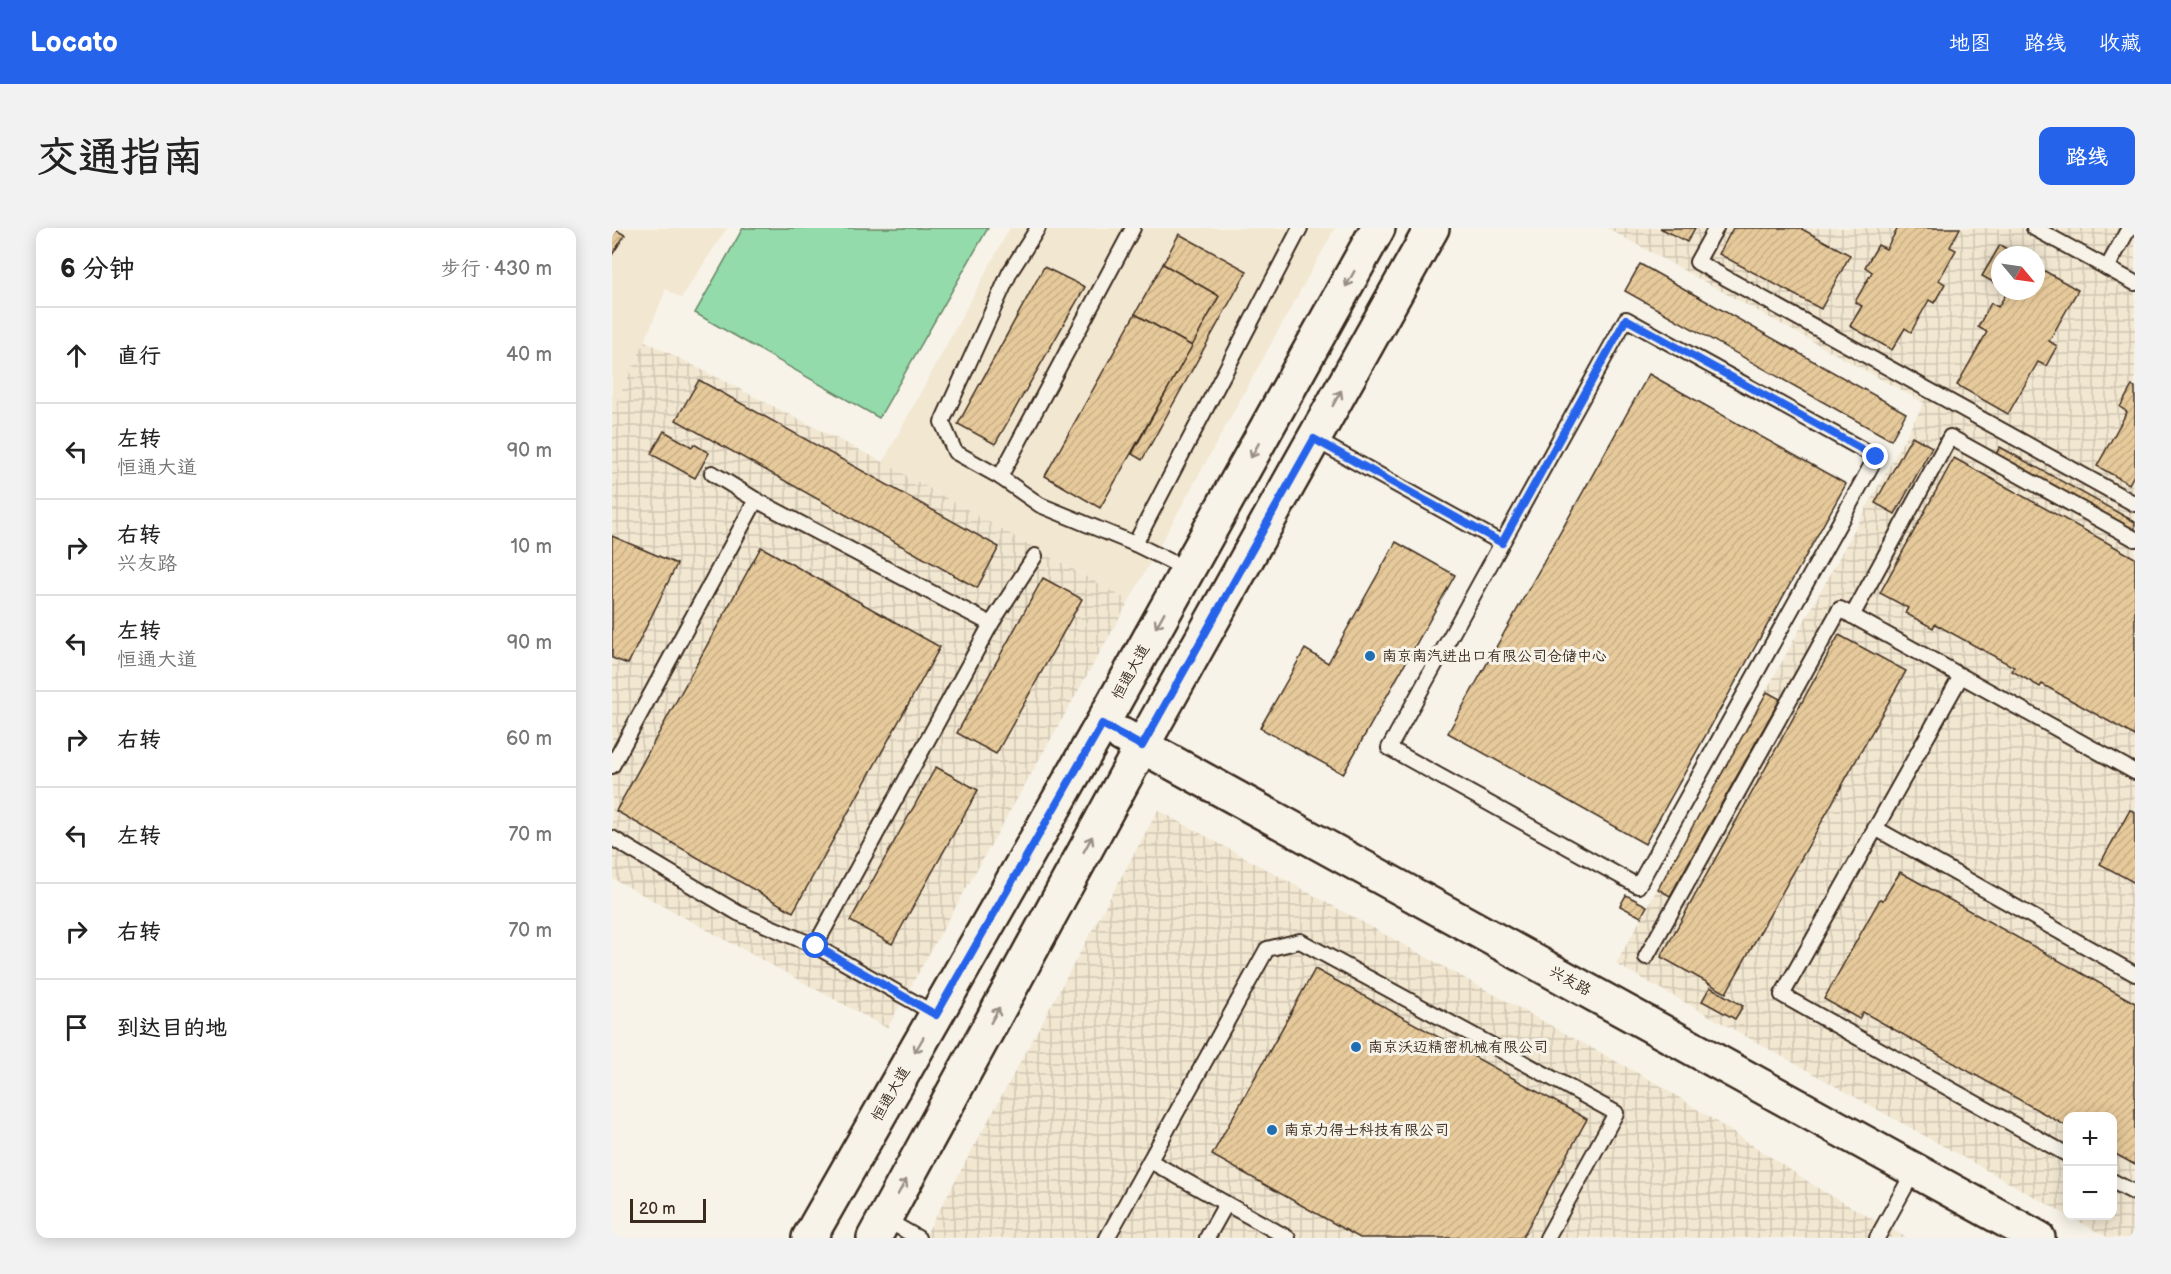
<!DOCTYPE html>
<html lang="zh">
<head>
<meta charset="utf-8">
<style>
  :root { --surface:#fff; --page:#f2f2f2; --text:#222; --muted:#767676; --line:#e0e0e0; --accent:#2563eb }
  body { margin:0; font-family:"Balsamiq Sans","LXGW WenKai TC",sans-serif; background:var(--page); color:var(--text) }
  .controls { position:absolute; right:18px; bottom:18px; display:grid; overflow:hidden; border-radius:12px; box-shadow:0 3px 15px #0003 }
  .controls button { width:54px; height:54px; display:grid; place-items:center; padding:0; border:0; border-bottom:2px solid var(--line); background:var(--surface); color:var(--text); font:30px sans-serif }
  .compass { position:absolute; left:1379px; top:18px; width:54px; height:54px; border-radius:50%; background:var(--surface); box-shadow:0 3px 15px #0003; rotate:119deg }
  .scale { position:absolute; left:18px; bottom:15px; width:76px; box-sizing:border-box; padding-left:6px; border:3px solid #3b2a1e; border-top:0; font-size:16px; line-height:21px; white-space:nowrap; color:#3b2a1e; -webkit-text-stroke:4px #f7f3e8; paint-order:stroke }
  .stop { position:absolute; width:18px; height:18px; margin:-14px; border:4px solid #2563eb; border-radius:50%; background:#fff }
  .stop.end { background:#2563eb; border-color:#fff; box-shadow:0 2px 6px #0008 }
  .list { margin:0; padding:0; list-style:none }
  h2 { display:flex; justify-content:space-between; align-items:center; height:78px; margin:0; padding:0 24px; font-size:26px }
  h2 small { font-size:20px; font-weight:400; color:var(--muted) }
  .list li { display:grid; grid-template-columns:39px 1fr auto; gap:18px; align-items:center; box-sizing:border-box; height:96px; padding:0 24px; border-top:2px solid var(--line) }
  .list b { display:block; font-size:22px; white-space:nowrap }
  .list p { margin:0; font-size:20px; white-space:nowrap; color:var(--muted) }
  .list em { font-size:20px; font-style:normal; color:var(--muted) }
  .icon { flex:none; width:33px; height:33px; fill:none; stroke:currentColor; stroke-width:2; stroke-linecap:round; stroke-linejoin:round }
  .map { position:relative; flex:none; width:1523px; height:1010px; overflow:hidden; border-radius:12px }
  header { display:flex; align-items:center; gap:36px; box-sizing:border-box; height:84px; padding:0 30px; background:var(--accent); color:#fff }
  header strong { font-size:28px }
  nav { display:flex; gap:33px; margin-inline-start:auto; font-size:21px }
  .intro { display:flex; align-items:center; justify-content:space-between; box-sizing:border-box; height:144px; padding:0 36px }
  h1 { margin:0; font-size:42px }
  .button { padding:15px 27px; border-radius:12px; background:var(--accent); color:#fff; font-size:21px; font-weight:700 }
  main { display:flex; gap:36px; padding:0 36px }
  aside { flex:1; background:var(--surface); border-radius:12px; box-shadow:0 3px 15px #0003 }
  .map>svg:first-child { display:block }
  .built { fill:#f2e7d1 }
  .industrial { fill:url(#industrial-grid); fill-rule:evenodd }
  .pitch { fill:#93dbaa; stroke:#678264; stroke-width:1.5 }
  .building { fill:url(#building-hatch); stroke:#3b2a1e; stroke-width:1.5 }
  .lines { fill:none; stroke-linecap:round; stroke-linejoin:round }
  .lane-casing { stroke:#3b2a1e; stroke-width:18 }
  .secondary-casing { stroke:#3b2a1e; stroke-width:38 }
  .lane { stroke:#f7f3e8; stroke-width:14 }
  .secondary { stroke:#f7f3e8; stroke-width:33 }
  .oneway { stroke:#998e83 }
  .route { stroke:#2563eb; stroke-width:8 }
  .poi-dot { fill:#1f6fb2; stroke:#f7f3e8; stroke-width:2 }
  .labels { text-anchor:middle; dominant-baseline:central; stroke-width:6; stroke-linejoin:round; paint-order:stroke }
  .poi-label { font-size:15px; fill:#3b2a1e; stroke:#f7f3e8; text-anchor:start }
  .street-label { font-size:15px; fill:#3b2a1e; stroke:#f7f3e8 }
</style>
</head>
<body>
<header>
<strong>Locato</strong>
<nav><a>地图</a><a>路线</a><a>收藏</a></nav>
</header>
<div class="intro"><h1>交通指南</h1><a class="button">路线</a></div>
<main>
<aside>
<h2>6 分钟<small>步行 · 430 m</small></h2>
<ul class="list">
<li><svg class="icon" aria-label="ahead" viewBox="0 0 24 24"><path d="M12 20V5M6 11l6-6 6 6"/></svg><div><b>直行</b></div><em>40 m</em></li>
<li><svg class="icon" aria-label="left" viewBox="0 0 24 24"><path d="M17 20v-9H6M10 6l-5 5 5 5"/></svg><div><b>左转</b><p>恒通大道</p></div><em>90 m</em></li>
<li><svg class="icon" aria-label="right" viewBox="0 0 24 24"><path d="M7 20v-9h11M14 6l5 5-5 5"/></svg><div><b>右转</b><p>兴友路</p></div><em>10 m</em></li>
<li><svg class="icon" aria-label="left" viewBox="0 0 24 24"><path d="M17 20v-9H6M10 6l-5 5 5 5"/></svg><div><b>左转</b><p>恒通大道</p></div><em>90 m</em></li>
<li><svg class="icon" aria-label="right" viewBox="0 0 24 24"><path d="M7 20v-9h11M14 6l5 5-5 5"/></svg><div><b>右转</b></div><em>60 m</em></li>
<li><svg class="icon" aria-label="left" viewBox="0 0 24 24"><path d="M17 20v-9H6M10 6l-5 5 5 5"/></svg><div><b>左转</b></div><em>70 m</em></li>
<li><svg class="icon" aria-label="right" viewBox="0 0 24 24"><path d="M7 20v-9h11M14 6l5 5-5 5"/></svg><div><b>右转</b></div><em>70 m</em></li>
<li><svg class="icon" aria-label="arrive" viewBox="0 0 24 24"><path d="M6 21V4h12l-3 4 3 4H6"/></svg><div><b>到达目的地</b></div></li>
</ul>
</aside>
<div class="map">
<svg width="1523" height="1010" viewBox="0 0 1523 1010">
  <defs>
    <pattern id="industrial-grid" width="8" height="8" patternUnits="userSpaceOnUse" patternTransform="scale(1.5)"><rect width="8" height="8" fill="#f2e7d1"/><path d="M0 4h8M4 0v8" fill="none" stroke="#d0c6b3"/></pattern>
    <pattern id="building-hatch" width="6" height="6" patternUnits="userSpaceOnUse" patternTransform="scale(1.5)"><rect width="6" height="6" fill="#e7ca9b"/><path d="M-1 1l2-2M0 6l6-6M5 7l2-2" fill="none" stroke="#c7ae85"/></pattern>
  </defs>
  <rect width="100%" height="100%" fill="#f7f3e8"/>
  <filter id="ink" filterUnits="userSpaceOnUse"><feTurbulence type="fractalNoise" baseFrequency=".0167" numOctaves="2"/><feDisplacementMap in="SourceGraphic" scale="12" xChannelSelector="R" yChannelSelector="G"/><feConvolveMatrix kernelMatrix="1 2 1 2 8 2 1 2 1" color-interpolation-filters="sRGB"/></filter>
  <g filter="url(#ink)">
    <g class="built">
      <polygon points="0,0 115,0 69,70 54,61 33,113 0,184"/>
      <polygon points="398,0 723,0 517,373 271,234"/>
    </g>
    <g class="industrial">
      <path d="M 995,0 L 1523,0 L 1523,1010 L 1497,1010 L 1457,988 L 1500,988 L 1500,888 L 1456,888 L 1455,987 L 1004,736 L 1312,175 ZM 1388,27 L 1424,27 L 1424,63 L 1388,63 Z"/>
      <polygon points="33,113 271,234 517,373 275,800 0,650 0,184"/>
      <polygon points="546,582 1051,859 1209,962 1295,1010 312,1010"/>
    </g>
    <polygon class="pitch" points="131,0 376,0 267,190 83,85"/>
    <g class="building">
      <polygon points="0,0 13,7 0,27"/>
      <polygon points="1048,0 1083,0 1075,14"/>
      <polygon points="1121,0 1188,0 1238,27 1209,81 1107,26"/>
      <polygon points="1286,0 1348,0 1338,19 1344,22 1327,52 1333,56 1322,75 1317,72 1299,104 1293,100 1280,122 1238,98 1250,78 1243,74 1260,44 1253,39 1266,17 1274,21"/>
      <polygon points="567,6 635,43 530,232 520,226 607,68 551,36"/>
      <polygon points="1388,17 1405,27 1388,27 1388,58 1370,48"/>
      <polygon points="551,36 607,68 580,118 523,86"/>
      <polygon points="1028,36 1294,185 1279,212 1013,63"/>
      <polygon points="1424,38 1466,62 1437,113 1445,118 1434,138 1426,134 1396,186 1345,157 1375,104 1366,99 1379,75 1386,79 1396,63 1424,63"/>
      <polygon points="432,39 473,59 383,216 346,196"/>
      <polygon points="523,86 580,118 488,280 433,248"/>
      <polygon points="1037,146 1234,256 1033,616 836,505"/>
      <polygon points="87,152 387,319 365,360 64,192"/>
      <polygon points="1520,158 1523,159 1523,245 1517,256 1485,238 1515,184 1508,179"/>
      <polygon points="52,203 80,219 82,216 97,225 83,250 39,226"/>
      <polygon points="1300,208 1320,219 1283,286 1263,275"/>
      <polygon points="1388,219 1523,294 1523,307 1382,229"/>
      <polygon points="1342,230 1523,330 1523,508 1430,456 1428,459 1400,443 1402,439 1323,396 1321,400 1293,385 1296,380 1268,365"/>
      <polygon points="0,308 65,336 16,436 0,430"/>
      <polygon points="784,314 843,347 731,546 648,500 693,421 716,435"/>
      <polygon points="149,319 328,419 181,684 4,583"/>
      <polygon points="431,350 470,371 384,526 345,505"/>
      <polygon points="1227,407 1294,443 1114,765 1049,729"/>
      <polygon points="1155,464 1168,471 1058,668 1046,661"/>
      <polygon points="324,539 366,562 280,716 238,693"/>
      <polygon points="1518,582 1523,584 1523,655 1488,636"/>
      <polygon points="1288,644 1523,775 1523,937 1500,924 1500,888 1456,888 1456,899 1251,784 1247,791 1212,771 1268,671 1271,672"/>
      <polygon points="1014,667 1035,678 1029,689 1008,678"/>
      <polygon points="703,741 975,891 910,1010 748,1010 600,927"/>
      <polygon points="1098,759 1131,778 1123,791 1090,773"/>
    </g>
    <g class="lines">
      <g class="lane-casing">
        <g id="lane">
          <polyline points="426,0 398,44 330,194 343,224 388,249 428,277 523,316 576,342"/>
          <polyline points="1104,0 1085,34 1523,276"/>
          <polyline points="1422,0 1523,55"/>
          <polyline points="1495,40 1517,0"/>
          <polyline points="702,211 890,315 777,520 1026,658 1264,229 1014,91 890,315"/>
          <polyline points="100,245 144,272 379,396"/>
          <polyline points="388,249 521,0"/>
          <polyline points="523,316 688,0"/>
          <polyline points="1240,388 1338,209 1523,311"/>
          <polyline points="1349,448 1170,767 1456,927"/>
          <polyline points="0,538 144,272"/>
          <polyline points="1263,600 1523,746"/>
          <polyline points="0,610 126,685 203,718 325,787"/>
          <polyline points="203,718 379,396 423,328"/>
          <polyline points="1034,729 1228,381 1523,544"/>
          <polyline points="538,933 676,1010"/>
          <polyline points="1500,953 1523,965"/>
          <polyline points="273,991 306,1010"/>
          <polyline points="495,1010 655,721 688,713 1004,885 935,1010"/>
          <polyline points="595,1010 614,976"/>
          <polyline points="1265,1010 1302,943"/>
        </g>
      </g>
      <g class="secondary-casing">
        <g id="secondary">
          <polyline points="510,507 1426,1010"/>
          <polyline points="197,1010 490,496 766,0"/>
          <polyline points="262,1010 530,518 820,0"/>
        </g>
      </g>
      <use href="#lane" class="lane"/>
      <use href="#secondary" class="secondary"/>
    </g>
    <defs><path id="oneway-shaft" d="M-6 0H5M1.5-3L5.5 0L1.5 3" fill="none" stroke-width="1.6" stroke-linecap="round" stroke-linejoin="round" transform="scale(1.5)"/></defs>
    <g class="oneway">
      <use href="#oneway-shaft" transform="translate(738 51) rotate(119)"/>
      <use href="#oneway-shaft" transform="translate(725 170) rotate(-61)"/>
      <use href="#oneway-shaft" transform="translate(643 222) rotate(119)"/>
      <use href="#oneway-shaft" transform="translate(548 392) rotate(119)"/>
      <use href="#oneway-shaft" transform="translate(476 616) rotate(-61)"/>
      <use href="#oneway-shaft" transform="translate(383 787) rotate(-61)"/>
      <use href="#oneway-shaft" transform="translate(307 817) rotate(120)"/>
      <use href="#oneway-shaft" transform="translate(290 959) rotate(-61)"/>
    </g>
  </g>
  <g class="lines" filter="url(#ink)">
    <polyline class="route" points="204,718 324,787 490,496 530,518 702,211 890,315 1014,91 1264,229"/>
  </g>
  <g class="poi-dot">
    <circle cx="758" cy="428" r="6"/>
    <circle cx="744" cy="819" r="6"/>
    <circle cx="660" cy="902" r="6"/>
  </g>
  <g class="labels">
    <g class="poi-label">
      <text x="770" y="428">南京南汽进出口有限公司仓储中心</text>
      <text x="756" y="819">南京沃迈精密机械有限公司</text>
      <text x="672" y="902">南京力得士科技有限公司</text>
    </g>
    <g class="street-label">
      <text transform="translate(519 444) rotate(-61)">恒通大道</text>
      <text transform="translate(958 753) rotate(29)">兴友路</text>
      <text transform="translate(279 866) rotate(-60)">恒通大道</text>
    </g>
  </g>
</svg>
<div class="controls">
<button>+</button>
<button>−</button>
</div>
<svg class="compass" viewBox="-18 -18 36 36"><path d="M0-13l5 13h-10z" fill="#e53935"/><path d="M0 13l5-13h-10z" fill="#767676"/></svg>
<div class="scale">20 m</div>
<div class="stop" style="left:204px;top:718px"></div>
<div class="stop end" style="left:1264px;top:229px"></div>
</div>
</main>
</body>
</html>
